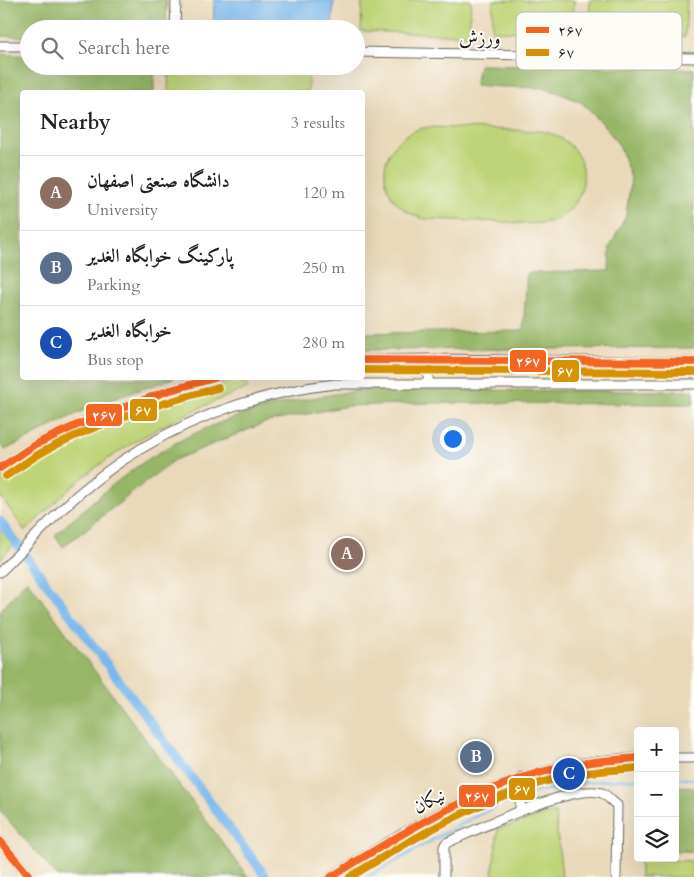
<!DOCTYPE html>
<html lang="en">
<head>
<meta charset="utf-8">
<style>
  :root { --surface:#fff; --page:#f6f6f6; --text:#202124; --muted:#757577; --line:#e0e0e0; --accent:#0b8043 }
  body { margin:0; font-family:Cardo,Amiri,serif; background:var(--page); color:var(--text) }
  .controls { position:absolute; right:15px; bottom:15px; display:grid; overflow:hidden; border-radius:5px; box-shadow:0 5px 20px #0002 }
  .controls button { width:45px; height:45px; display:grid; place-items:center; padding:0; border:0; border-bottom:1px solid var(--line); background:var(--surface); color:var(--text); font:25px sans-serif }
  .you { position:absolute; left:452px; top:438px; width:18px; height:18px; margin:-12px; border:4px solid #fff; border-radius:50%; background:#1a73e8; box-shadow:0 0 0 8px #1a73e833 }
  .badge { display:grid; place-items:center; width:32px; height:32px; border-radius:50%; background:var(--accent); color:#fff; font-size:16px; font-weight:700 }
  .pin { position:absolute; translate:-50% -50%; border:2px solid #fff; box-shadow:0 1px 5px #0006 }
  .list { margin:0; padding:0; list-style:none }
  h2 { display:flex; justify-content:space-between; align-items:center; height:65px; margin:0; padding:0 20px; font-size:21px }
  h2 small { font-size:16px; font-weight:400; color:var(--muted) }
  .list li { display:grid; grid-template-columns:32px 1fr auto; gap:15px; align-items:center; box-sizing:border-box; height:75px; padding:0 20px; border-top:1px solid var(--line) }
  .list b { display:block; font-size:19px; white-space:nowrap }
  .list p { margin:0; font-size:16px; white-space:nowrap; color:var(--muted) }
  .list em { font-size:16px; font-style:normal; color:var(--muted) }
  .icon { flex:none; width:28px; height:28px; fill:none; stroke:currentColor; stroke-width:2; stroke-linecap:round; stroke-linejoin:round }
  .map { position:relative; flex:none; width:694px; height:877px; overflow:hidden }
  .search { position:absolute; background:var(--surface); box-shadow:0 5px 20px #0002; left:20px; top:20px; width:345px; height:55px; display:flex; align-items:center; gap:12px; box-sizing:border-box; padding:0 18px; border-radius:28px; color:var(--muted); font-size:19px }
  .panel { position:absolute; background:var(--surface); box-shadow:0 5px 20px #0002; left:20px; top:90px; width:345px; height:290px; border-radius:5px }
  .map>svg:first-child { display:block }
  .built { fill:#e9d9ba; fill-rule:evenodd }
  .green { fill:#bfd478; stroke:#6e784a }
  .forest { fill:#97b668; stroke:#5a6942 }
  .water { fill:#78b7ec; stroke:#4a6a84 }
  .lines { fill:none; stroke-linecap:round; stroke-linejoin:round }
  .stream { stroke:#78b7ec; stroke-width:2.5 }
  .canal { stroke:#78b7ec; stroke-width:9 }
  .minor-casing { stroke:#686660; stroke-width:11 }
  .minor { stroke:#fff; stroke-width:9 }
  .bus-1-casing { stroke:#fdfcf7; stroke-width:11 }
  .bus-2-casing { stroke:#fdfcf7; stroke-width:11 }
  .bus-1 { stroke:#f26522; stroke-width:8 }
  .bus-2 { stroke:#d69104; stroke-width:8 }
  .labels { text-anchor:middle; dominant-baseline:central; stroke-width:4; stroke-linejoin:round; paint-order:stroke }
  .street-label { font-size:19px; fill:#1c1c1c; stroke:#fdfcf7 }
  .key { fill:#fdfcf7; stroke:#bab9b5; stroke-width:1 }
  .key-label { font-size:14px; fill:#1c1c1c }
  .line-badge { stroke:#fdfcf7; stroke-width:2 }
  .badge-label { font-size:14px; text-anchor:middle; font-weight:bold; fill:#fff }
</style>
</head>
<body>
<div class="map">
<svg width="694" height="877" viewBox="0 0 694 877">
  <rect width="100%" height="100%" fill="#fdfcf7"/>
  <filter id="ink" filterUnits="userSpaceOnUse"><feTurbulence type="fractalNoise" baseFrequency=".02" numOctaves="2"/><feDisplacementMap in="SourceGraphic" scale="10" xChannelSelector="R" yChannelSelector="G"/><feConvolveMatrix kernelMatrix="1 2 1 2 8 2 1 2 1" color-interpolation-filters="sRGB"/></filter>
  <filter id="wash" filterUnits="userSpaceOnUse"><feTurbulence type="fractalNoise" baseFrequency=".0096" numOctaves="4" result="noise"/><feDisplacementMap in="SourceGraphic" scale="20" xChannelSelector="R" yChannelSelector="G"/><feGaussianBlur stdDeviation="1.12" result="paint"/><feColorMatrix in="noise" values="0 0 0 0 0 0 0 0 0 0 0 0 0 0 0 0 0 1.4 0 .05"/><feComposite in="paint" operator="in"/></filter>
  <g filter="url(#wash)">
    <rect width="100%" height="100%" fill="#f6efde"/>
    <path class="built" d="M 0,0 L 694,0 L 694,877 L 0,877 ZM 29,29 L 356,29 L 356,66 L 29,66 ZM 22,92 L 362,92 L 362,378 L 22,378 ZM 638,731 L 675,731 L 675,858 L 638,858 Z"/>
    <g class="green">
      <polygon points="362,0 471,0 469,35 361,31"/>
      <polygon points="493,0 574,0 573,33 492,31"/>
      <polygon points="590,0 687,0 685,37 589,33"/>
      <polygon points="169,70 308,72 308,92 168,92"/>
      <path d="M 428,127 L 541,131 C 560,135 574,144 581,163 C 590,187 573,217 548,222 C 534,225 519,223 505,222 C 478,221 452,220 425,219 C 370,205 372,137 428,127 Z"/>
      <path d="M 237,378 L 240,378 L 248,388 C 196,408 147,431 102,463 C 74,482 50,508 25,531 L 0,495 L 0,476 L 68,439 L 145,405 Z"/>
      <polygon points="0,528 13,545 0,560"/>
      <polygon points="555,812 562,877 492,877 498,829"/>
      <polygon points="640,860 692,861 692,877 640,877"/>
    </g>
    <g class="forest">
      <polygon points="0,0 167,0 166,29 29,29 29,37 0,36"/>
      <polygon points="0,54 29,56 29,66 154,66 154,92 22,92 22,378 174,378 90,407 5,450 0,444"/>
      <polygon points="479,65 694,69 694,348 363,350 363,333 523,331 527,273 609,271 610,247 626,216 631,178 619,145 603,124 581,102 546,88 475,86"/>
      <path d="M 363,390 L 694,391 L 694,404 L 426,403 L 347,406 L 267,422 L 174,460 L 63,547 L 55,535 C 88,506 122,474 160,452 C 224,413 290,400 363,390 Z"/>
      <polygon points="27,580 248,877 58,877 0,811 0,611"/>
      <polygon points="675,786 694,787 694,851 675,851"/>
    </g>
    <polygon class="water" points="214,0 334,0 332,29 213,27"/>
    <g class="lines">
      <g class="stream">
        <polyline points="675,778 694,779"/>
        <path d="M 367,877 C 410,854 452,827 497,806 C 538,787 593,780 638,779"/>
      </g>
      <polyline class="canal" points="0,521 266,877"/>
    </g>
  </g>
  <g filter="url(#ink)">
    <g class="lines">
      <g class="minor-casing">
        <g id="minor">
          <polyline points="175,29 176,0"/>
          <polyline points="0,46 29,46"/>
          <polyline points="356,52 694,58"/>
          <polyline points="362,360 429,359 694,362"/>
          <polyline points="428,383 429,359"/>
          <polyline points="0,468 36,444 77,425 167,391 215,378"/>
          <path d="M 0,572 C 27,546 52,517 81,492 C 154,430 240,395 335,384 L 694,384"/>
          <polyline points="675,758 694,758"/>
          <polyline points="520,811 521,777"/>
          <polyline points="0,841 30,877"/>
          <path d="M 331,877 C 429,816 519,760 638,758"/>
          <path d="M 444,877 L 444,847 L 446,843 C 476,830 573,783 602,793 C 607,795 612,802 617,805 L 616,877"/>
        </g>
      </g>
      <use href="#minor" class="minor"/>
      <g class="bus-1-casing">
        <g id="bus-1">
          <polyline points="362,360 694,362"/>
          <polyline points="0,468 36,444 77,425 167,391 215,378"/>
          <polyline points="0,841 30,877"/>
          <path d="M 331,877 C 401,834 473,788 554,769 C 582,762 610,760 638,758"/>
        </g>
      </g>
      <g class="bus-2-casing">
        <g id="bus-2">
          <polyline points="362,370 694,372"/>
          <path d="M 6,476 C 17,469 29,460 41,453 C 92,424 161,403 218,388"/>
          <path d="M 350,877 C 415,837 481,798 555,779 C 582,772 610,770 638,768"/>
        </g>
      </g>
      <use href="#bus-1" class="bus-1"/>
      <use href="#bus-2" class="bus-2"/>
    </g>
  </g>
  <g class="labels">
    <g class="street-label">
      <text transform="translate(480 38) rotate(1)">ورزش</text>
      <text transform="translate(429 801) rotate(-28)">نیکان</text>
    </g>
  </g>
  <rect x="516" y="12" width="166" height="58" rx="8" class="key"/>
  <rect x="526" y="27" width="23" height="6" fill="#f26522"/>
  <rect x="526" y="49" width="23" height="7" fill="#d69104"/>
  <g class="key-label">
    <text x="558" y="35">۲۶۷</text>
    <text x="558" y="57">۶۷</text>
  </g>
  <g class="line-badge">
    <rect x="509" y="349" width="38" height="24" rx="5" fill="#f26522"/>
    <rect x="551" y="359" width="29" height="24" rx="5" fill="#d69104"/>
    <rect x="129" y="398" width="29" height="24" rx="5" fill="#d69104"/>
    <rect x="85" y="403" width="38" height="24" rx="5" fill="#f26522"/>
    <rect x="508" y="777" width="28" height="24" rx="5" fill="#d69104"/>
    <rect x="458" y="784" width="38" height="24" rx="5" fill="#f26522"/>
  </g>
  <g class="badge-label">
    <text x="528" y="366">۲۶۷</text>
    <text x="565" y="376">۶۷</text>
    <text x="143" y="415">۶۷</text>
    <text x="104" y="420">۲۶۷</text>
    <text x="522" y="794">۶۷</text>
    <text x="477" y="801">۲۶۷</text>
  </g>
</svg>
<div class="controls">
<button>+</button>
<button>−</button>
<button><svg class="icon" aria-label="layers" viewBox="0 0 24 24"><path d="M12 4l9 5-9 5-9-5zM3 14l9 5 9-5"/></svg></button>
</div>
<div class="you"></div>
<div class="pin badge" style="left:347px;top:554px;background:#8d6e63">A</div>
<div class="pin badge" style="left:476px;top:757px;background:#5c6f8a">B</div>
<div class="pin badge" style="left:569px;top:774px;background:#1a4fb4">C</div>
<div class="search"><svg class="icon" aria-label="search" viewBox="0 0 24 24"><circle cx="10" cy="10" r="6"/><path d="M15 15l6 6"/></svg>Search here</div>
<section class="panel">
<h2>Nearby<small>3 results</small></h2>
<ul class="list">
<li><span class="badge" style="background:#8d6e63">A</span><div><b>دانشگاه صنعتی اصفهان</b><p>University</p></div><em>120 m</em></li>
<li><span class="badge" style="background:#5c6f8a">B</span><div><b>پارکینگ خوابگاه الغدیر</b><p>Parking</p></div><em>250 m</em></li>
<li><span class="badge" style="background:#1a4fb4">C</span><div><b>خوابگاه الغدیر</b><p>Bus stop</p></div><em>280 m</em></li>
</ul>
</section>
</div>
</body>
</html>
